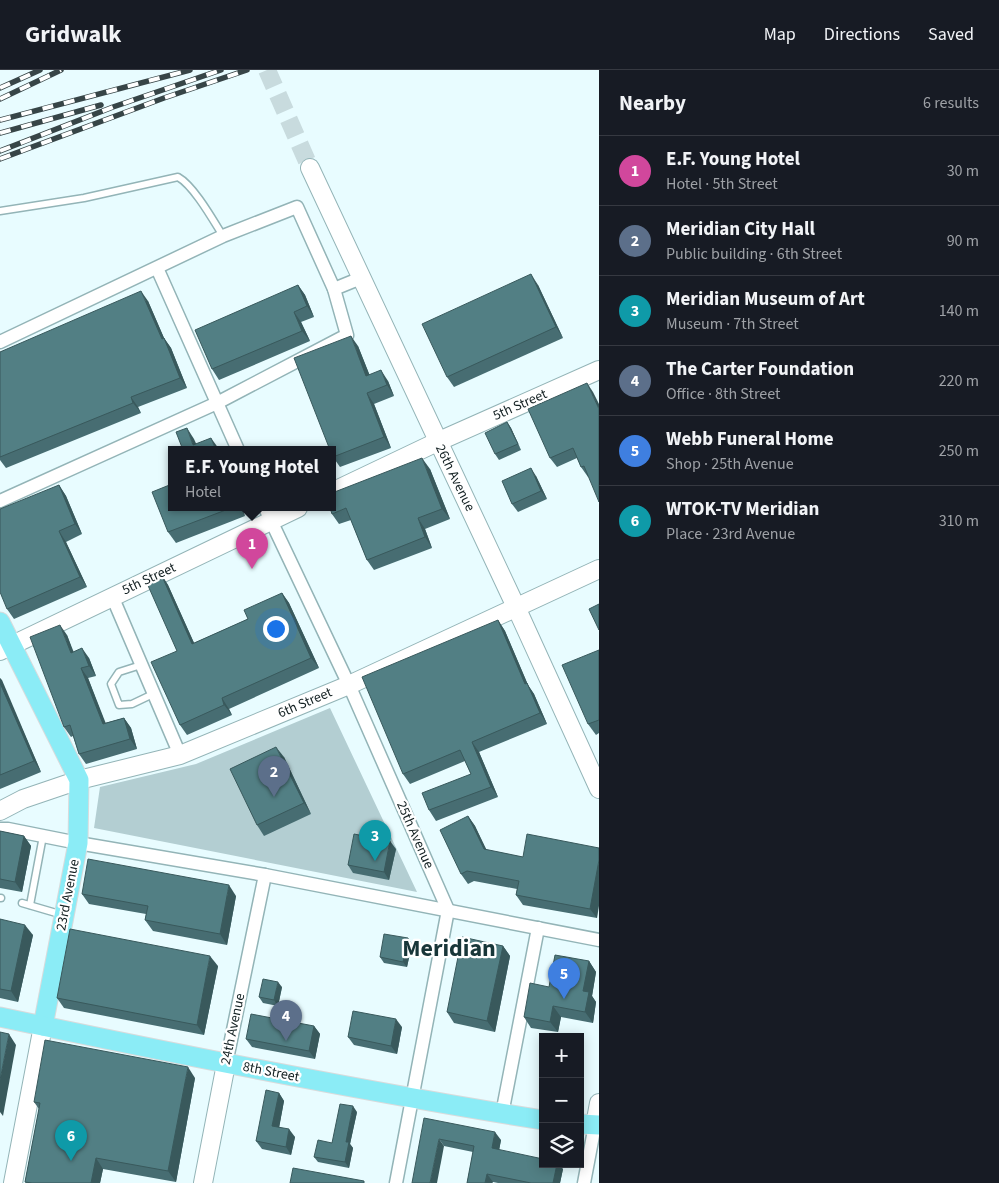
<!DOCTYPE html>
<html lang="en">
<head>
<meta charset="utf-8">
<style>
  :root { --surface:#171b24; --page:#20242c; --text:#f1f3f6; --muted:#9ea1a6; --line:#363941; --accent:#0f766e }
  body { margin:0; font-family:"Source Sans 3",sans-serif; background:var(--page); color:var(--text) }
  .controls { position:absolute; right:15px; bottom:15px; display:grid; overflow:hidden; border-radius:0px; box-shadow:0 2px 12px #0003 }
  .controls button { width:45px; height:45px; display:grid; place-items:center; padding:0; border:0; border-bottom:1px solid var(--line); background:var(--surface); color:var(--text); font:25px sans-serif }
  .you { position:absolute; left:275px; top:558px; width:18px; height:18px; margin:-12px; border:4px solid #fff; border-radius:50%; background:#1a73e8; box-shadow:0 0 0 8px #1a73e833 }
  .badge { display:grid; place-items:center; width:32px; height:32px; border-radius:50%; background:var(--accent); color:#fff; font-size:16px; font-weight:700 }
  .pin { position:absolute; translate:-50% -41px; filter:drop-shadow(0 1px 2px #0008) }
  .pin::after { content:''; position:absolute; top:26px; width:18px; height:15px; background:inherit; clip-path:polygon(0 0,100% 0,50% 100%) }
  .popup { position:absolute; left:168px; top:376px; width:168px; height:65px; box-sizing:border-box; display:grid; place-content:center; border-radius:0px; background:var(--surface); filter:drop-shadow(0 1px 4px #0005); font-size:16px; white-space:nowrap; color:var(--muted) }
  .popup b { font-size:19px; color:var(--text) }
  .popup::after { content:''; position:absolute; left:50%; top:100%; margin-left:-10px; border:10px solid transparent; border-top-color:var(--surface) }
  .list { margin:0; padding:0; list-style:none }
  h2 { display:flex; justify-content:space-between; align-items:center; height:65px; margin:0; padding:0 20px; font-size:21px }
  h2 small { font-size:16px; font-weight:400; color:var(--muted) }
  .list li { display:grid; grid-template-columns:32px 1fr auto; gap:15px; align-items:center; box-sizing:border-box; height:70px; padding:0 20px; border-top:1px solid var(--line) }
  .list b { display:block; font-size:19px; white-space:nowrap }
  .list p { margin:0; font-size:16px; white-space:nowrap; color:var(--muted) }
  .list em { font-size:16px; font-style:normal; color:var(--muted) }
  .icon { flex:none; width:28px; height:28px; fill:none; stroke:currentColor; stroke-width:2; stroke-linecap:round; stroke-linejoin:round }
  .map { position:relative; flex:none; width:599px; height:1113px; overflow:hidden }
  header { display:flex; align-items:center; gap:30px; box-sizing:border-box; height:70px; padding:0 25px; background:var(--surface); border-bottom:1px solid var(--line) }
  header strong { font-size:24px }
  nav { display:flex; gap:28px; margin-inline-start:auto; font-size:18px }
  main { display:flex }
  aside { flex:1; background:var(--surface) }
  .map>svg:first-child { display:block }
  .green { fill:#b3ced2 }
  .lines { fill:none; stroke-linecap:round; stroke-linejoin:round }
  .secondary-tunnel { stroke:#c8dbde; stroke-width:18; stroke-dasharray:18 9; stroke-linecap:butt }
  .lane-casing { stroke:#93b4b7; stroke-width:9 }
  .street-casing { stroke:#93b4b7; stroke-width:15 }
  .secondary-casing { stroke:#93b4b7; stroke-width:20 }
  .primary-casing { stroke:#d9dbdc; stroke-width:21 }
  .lane { stroke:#fff; stroke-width:6 }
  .street { stroke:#fff; stroke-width:12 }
  .secondary { stroke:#fff; stroke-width:18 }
  .primary { stroke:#8becf6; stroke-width:19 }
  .rail-casing { stroke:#374547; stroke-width:5.5 }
  .rail { stroke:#fff; stroke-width:4; stroke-dasharray:11; stroke-linecap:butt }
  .wall { fill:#476d72 }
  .shaded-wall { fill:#39595c }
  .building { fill:#527f84; stroke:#39595c }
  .labels { text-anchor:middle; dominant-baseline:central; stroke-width:4.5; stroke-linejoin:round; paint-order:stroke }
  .street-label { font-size:14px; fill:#132022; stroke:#fff }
  .town-label { font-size:24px; font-weight:bold; fill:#183639; stroke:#fff }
</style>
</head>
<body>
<header>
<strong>Gridwalk</strong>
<nav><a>Map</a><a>Directions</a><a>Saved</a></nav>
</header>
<main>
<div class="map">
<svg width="599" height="1113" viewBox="0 0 599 1113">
  <rect width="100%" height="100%" fill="#e8fcff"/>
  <polygon class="green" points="330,638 417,822 94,758 100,717 196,694"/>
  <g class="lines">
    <polyline class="secondary-tunnel" points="267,0 310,98"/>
    <g class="lane-casing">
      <g id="lane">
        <path d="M 0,141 L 84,128 L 178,107 C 194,116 213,150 223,166"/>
        <polyline points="141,595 119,602 111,614 119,635 132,634 153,624"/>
        <polyline points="0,828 1,828"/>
        <polyline points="22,833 63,845"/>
        <polyline points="30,835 43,766"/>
      </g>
    </g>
    <g class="street-casing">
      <g id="street">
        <polyline points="157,198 238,380"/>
        <polyline points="334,219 361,208"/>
        <polyline points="0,272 223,166 297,137 334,219 347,265 217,333 0,431"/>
        <polyline points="265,438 349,615 448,840 396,1113"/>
        <polyline points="112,526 180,685"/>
        <polyline points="0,759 8,759 78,773 265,805 599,870"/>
        <polyline points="226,994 265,805"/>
        <polyline points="502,1044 538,858"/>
        <polyline points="584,1113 595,1055"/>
      </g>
    </g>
    <g class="secondary-casing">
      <g id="secondary">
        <polyline points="310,98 516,537 599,719"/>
        <polyline points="332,422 437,372 599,300"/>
        <polyline points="0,581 298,438"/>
        <polyline points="0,741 23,729 79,710 180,685 349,615 599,499"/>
        <polyline points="595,1055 599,1033"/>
        <polyline points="13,1113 43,956"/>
        <polyline points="203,1113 226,994"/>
      </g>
    </g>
    <g class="primary-casing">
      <g id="primary">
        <polyline points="0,552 79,710 78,773 43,956"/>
        <path d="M 0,947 C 180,985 361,1021 543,1050"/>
        <polyline points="580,1054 599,1055"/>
      </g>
    </g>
    <use href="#lane" class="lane"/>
    <use href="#street" class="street"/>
    <use href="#secondary" class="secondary"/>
    <use href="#primary" class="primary"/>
    <g class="rail-casing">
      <g id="rail">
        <polyline points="0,18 40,0"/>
        <polyline points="0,29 61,0"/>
        <polyline points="0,50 190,0"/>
        <polyline points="0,63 101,35"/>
        <polyline points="0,81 113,37 221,0"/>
        <polyline points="0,89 164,28 247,0"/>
      </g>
    </g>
    <use href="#rail" class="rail"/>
  </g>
  <g class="wall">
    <polygon points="298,215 305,225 314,247 301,252 310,271 219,310 212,299"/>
    <polygon points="538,215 563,268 454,317 447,307"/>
    <polygon points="148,231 164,268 171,278 187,318 138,337 141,343 6,398 0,390 0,282"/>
    <polygon points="358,276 369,304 388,311 394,326 374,334 391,378 340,397 333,387"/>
    <polygon points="593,322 588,406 588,407 581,397 577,388 557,397 550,388"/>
    <polygon points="507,352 511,358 521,380 499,390 495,384"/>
    <polygon points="430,399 450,449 425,459 432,478 374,500 367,490 351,450 339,454 332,444"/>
    <polygon points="536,406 547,429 518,442 512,434"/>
    <polygon points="59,415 66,426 82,464 66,472 87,517 14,549 7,539"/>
    <polygon points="172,438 242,438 245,446 176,473 168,462"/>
    <polygon points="161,504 168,515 194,573 248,549 282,523 289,533 319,598 229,639 232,645 187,665 180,655 177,581"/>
    <polygon points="498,550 505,561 528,615 534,624 547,654 479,682 498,727 436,751 429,740 471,704 465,691 410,714 403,704"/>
    <polygon points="67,565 73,582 89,588 96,606 88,608 105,653 124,648 131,658 137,679 86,694 79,684 73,666 71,667 64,657"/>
    <polygon points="599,580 599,663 596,665 588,654"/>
    <polygon points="0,608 41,702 0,719"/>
    <polygon points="284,687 311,744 264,766 257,755"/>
    <polygon points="468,746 475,756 486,780 523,787 599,778 597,848 523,835 516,825 517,819 474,811 468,814 461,804"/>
    <polygon points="0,761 24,766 31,776 22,822 0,818"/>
    <polygon points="396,779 389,810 353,803 348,795"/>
    <polygon points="82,824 236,826 227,875 153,861 145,850 146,844 89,834"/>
    <polygon points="0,849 33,865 18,932 0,928"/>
    <polygon points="408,868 412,874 407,897 384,893 380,887"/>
    <polygon points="503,876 510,886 495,962 454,953 447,942"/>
    <polygon points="589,891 596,902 592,926 596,932 593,953 561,947 558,962 531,958 524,947 549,917"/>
    <polygon points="218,896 204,965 64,938 57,928"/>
    <polygon points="282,917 278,936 263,933 259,927"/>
    <polygon points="314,956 320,964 315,989 252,977 246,969"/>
    <polygon points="402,957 397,984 354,975 348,967"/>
    <polygon points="195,1008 176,1112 103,1099 100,1113 26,1113 25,1112 39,1039 34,1032"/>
    <polygon points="279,1023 284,1031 279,1057 295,1067 291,1085 262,1079 256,1071"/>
    <polygon points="357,1042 350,1074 353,1078 349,1098 318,1092 314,1087 332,1073"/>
    <polygon points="424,1048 501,1070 499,1080 563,1099 560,1113 498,1113 493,1112 492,1113 467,1113 473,1082 444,1076"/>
  </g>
  <g class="shaded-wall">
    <polygon points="531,204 538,215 563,268 556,257"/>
    <polygon points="298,215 305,225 314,247 307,236"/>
    <polygon points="141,221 148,231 164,268 171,278 187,318 180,308"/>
    <polygon points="294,242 301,252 310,271 302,261"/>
    <polygon points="351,266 358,276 374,316 366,306"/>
    <polygon points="381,300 388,311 394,326 387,315"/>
    <polygon points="587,313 593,322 599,334 599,339"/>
    <polygon points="367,323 374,334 391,378 384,367"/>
    <polygon points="131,327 138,337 141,343 133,333"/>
    <polygon points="507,352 511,358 521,380"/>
    <polygon points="187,358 194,369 199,380 193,375"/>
    <polygon points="211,368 219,379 219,380 216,380"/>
    <polygon points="422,388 430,399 450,449 442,439"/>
    <polygon points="531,398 536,406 547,429 541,421"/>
    <polygon points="59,415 66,426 82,464 75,454"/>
    <polygon points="240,438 242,438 245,446"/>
    <polygon points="418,448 425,459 432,478 425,467"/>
    <polygon points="59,461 66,472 87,517 80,507"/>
    <polygon points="161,504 168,515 199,584 192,574"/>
    <polygon points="282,523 289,533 319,598 311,588"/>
    <polygon points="498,550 505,561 528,615 534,624 547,654 540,643 525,614"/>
    <polygon points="60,555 67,565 78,593 71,583"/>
    <polygon points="82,578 89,588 96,606 89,596"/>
    <polygon points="81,598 88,608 110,664 103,654"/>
    <polygon points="0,608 2,610 41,702 34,691 0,613"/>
    <polygon points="222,628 229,639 232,645 224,635"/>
    <polygon points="124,648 131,658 137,679 130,669"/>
    <polygon points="472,672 479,682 498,727 491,717"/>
    <polygon points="276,677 284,687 311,744 304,733"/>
    <polygon points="468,746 475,756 491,789 484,779"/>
    <polygon points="24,766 31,776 22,822 15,812"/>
    <polygon points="390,771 396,779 389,810 384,802"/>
    <polygon points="599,790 599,836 597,848 590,839"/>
    <polygon points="229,815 236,826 227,875 220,864"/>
    <polygon points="25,855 33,865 18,932 11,921"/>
    <polygon points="408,868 412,874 407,897 403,892"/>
    <polygon points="503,876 510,886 495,962 487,951"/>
    <polygon points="210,886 218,896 204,965 197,955"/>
    <polygon points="589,891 596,902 592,926 596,932 593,953 585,942 583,921"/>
    <polygon points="278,912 282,917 278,936 274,930"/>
    <polygon points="553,936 561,947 558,962 550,952"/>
    <polygon points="396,949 402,957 397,984 391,976"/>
    <polygon points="314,956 320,964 315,989 309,981"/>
    <polygon points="9,964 16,975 3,1046 0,1042 0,1010"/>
    <polygon points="188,997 195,1008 176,1112 168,1101"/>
    <polygon points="279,1023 284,1031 278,1064 272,1056"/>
    <polygon points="353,1036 357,1042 350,1074 353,1078 349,1098 345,1092 346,1072"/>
    <polygon points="289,1059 295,1067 291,1085 286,1077"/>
    <polygon points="495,1062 501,1070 498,1086 492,1078"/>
    <polygon points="439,1069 444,1076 437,1113 430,1113"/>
    <polygon points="96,1088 103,1099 100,1113 91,1113"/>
    <polygon points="557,1094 559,1094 563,1099 560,1113 553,1113"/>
    <polygon points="487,1104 493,1112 492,1113 485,1113"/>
  </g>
  <g class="building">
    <polygon points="531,204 556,257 447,307 422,254"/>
    <polygon points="298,215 307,236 294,242 302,261 212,299 195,260"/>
    <polygon points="141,221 162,269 164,268 180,308 131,327 133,333 0,387 0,282"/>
    <polygon points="351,266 366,306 381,300 387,315 367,323 384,367 333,387 332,380 330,380 294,288"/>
    <polygon points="587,313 599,339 599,432 584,396 581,397 573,378 550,388 528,339"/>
    <polygon points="507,352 518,374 495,384 485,363"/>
    <polygon points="187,358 193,375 211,368 216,380 183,380 176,362"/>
    <polygon points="422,388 442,439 418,448 425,467 367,490 346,438 332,444 330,438 332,438 332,423"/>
    <polygon points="531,398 541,421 512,434 502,411"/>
    <polygon points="172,414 172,438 231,438 168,462 152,422"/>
    <polygon points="59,415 75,454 59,461 80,507 7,539 0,522 0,439"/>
    <polygon points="161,504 192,574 248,549 244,540 282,523 311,588 222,628 224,635 180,655 151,592 177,581 146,511"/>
    <polygon points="599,534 599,560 589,539"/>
    <polygon points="498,550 525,614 527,613 540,643 472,672 491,717 429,740 422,723 471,704 460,680 403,704 362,607"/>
    <polygon points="60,555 71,583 82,578 89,596 81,598 103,654 124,648 130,669 79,684 70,655 64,657 30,567"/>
    <polygon points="599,580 599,650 588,654 562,595"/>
    <polygon points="0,613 34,691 0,705"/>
    <polygon points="276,677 304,733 257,755 230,699"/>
    <polygon points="468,746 484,779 523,787 527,764 599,778 599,790 590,839 516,825 519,811 467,801 461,804 440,760"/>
    <polygon points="0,761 24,766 15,812 0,809"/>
    <polygon points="354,764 390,771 384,802 348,795"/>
    <polygon points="88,789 229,815 220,864 145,850 148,836 82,824"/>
    <polygon points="0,849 25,855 11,921 0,919"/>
    <polygon points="70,859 210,886 197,955 57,928"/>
    <polygon points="384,864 408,868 403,892 380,887"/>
    <polygon points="462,867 503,876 487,951 447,942"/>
    <polygon points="555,885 589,891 583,921 589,922 585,942 553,936 550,952 524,947 530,913 549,917"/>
    <polygon points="263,909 278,912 274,930 259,927"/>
    <polygon points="353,941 396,949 391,976 348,967"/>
    <polygon points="251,944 314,956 309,981 246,969"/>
    <polygon points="0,962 9,964 0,1010"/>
    <polygon points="45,970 188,997 168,1101 96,1088 91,1113 32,1113 25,1112 40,1033 34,1032"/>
    <polygon points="266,1020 279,1023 272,1056 289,1059 286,1077 256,1071"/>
    <polygon points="340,1034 353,1036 346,1072 349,1072 345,1092 314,1087 318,1070 332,1073"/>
    <polygon points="424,1048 495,1062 492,1078 543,1089 543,1094 557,1094 553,1113 531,1113 487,1104 485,1113 467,1113 474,1076 439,1069 430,1113 412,1113"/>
    <polygon points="293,1098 364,1111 364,1113 290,1113"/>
  </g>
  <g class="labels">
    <g class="street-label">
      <text transform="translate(520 335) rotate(-24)">5th Street</text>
      <text transform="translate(455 408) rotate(64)">26th Avenue</text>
      <text transform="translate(149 509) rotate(-25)">5th Street</text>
      <text transform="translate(305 633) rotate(-23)">6th Street</text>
      <text transform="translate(415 765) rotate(66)">25th Avenue</text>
      <text transform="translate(68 825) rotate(-79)">23rd Avenue</text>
      <text transform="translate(233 959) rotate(-78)">24th Avenue</text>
      <text transform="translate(271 1002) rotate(11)">8th Street</text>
    </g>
    <g class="town-label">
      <text x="449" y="878">Meridian</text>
    </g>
  </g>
</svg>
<div class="controls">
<button>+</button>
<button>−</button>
<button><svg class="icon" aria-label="layers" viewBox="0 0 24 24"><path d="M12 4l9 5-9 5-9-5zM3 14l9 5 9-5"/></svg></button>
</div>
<div class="you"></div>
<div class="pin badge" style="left:252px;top:499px;background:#d1479c">1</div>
<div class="popup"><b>E.F. Young Hotel</b>Hotel</div>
<div class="pin badge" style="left:274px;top:727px;background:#5c6f8a">2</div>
<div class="pin badge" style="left:375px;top:791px;background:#0f9aa8">3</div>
<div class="pin badge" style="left:286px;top:971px;background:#5c6f8a">4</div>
<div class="pin badge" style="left:564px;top:929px;background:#3f7fe0">5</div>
<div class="pin badge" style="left:71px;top:1091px;background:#0f9aa8">6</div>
</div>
<aside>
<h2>Nearby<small>6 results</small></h2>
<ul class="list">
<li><span class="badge" style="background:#d1479c">1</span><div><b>E.F. Young Hotel</b><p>Hotel · 5th Street</p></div><em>30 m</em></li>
<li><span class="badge" style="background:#5c6f8a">2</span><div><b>Meridian City Hall</b><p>Public building · 6th Street</p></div><em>90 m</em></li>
<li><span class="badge" style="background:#0f9aa8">3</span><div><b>Meridian Museum of Art</b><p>Museum · 7th Street</p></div><em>140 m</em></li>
<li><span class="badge" style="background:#5c6f8a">4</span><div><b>The Carter Foundation</b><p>Office · 8th Street</p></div><em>220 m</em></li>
<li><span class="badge" style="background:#3f7fe0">5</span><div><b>Webb Funeral Home</b><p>Shop · 25th Avenue</p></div><em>250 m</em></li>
<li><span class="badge" style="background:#0f9aa8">6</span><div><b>WTOK-TV Meridian</b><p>Place · 23rd Avenue</p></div><em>310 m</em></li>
</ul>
</aside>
</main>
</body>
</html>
